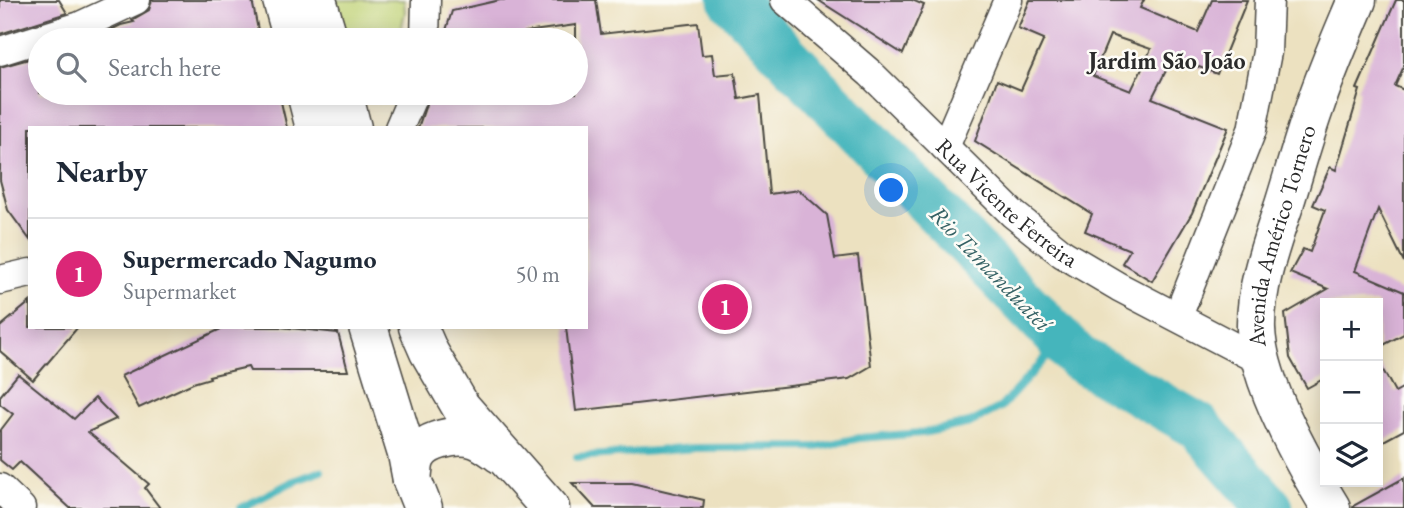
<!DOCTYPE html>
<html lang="en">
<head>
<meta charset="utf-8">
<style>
  :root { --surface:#fff; --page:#f2f2f3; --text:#1f2937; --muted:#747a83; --line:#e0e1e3; --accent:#db2777 }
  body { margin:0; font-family:"EB Garamond",serif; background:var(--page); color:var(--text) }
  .controls { position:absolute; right:21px; bottom:21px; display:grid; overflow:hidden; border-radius:0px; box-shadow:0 4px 18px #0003 }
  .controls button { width:63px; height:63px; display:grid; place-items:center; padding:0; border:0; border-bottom:2px solid var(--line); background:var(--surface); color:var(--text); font:35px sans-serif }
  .you { position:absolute; left:892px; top:191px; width:24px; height:24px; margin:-18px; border:5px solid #fff; border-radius:50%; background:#1a73e8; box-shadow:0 0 0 10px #1a73e833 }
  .badge { display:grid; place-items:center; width:46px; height:46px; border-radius:50%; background:var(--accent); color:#fff; font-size:23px; font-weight:700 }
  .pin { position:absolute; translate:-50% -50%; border:4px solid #fff; box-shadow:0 2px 7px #0006 }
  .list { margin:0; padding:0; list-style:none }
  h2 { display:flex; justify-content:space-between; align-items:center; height:91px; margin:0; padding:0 28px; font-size:30px }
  h2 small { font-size:23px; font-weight:400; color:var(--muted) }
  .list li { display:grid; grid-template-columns:46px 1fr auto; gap:21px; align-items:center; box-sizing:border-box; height:112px; padding:0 28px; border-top:2px solid var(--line) }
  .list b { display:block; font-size:26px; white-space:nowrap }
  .list p { margin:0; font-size:23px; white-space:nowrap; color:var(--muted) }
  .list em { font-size:23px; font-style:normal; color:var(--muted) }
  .icon { flex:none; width:38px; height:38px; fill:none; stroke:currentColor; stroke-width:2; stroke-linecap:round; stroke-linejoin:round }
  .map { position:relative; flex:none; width:1404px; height:508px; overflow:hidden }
  .search { position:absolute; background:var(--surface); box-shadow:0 4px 18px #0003; left:28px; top:28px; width:560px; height:77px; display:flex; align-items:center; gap:18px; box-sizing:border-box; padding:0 24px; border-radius:38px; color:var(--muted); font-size:26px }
  .panel { position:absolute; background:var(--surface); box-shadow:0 4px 18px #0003; left:28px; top:126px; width:560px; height:203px; border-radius:0px }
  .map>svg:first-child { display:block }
  .green { fill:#bfd175; stroke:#757e50; stroke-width:2 }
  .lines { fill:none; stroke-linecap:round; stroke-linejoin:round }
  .stream { stroke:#45b5bc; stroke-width:8 }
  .river { stroke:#45b5bc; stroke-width:47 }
  .building { fill:#d9b3d7; fill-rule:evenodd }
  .street-casing { stroke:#484641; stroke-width:31 }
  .secondary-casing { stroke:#484641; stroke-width:41 }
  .primary-casing { stroke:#484641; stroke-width:41 }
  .street { stroke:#fff; stroke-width:28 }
  .secondary { stroke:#fff; stroke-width:38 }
  .primary { stroke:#fff; stroke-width:38 }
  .labels { text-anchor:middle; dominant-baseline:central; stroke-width:5; stroke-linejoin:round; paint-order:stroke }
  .street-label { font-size:23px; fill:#2b2b2b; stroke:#fdfcf7 }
  .neighbourhood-label { font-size:24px; font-weight:bold; fill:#2b2b2b; stroke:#fdfcf7 }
  .water-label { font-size:24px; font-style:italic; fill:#356265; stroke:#fdfcf7 }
</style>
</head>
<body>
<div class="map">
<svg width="1404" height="508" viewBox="0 0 1404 508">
  <rect width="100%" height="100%" fill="#fdfcf7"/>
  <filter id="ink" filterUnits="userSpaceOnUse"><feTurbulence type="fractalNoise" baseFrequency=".0143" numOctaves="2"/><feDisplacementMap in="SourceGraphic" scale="14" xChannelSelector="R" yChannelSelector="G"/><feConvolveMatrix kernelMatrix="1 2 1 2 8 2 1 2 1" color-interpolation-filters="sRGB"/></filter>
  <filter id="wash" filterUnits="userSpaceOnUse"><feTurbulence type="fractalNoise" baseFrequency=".00686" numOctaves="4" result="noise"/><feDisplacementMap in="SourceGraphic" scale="28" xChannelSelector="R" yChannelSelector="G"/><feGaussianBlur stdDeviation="1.57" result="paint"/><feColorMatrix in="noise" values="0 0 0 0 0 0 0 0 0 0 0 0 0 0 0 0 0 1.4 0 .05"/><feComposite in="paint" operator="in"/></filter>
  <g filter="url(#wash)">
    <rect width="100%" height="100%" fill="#ece1c0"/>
    <polygon class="green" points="331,0 404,0 405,12 399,40 341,40"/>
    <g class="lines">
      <g class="stream">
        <polyline points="577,457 694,448 817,447 859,438 922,433 970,423 1001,407 1061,341"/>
        <polyline points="241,508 292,482 321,471"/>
      </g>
      <polyline class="river" points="732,0 1078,358 1198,426 1270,508"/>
    </g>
    <g id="blocks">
      <g class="building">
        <polygon points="0,0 59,0 67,13 0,34"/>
        <polygon points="152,0 252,0 260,40 94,40 94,38 121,25 134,22 132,20 149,10"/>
        <polygon points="500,0 596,0 601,34 698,23 702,55 712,54 715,75 735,73 739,99 760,95 769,194 799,190 827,215 835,259 858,256 871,366 849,379 576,411 566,327 586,327 586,128 418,128 430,93 576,93 576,25 525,32 526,40 443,40 452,11"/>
        <polygon points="818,0 912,0 924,5 903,54"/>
        <path d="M 1030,0 L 1144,0 L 1140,8 L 1198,32 L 1212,0 L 1247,0 L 1217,74 L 1173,57 L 1152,98 L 1228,128 L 1192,213 L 1152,281 L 1122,263 L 1130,250 L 1085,231 L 1092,214 L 975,141 L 997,80 L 1021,90 L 1044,39 L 1018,28 ZM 1110,35 L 1151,49 L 1131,91 L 1093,76 Z"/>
        <polygon points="1396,0 1404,0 1404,66 1395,86 1404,90 1404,262 1378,209 1355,271 1404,292 1404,334 1378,348 1378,303 1325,303 1325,378 1307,388 1290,358 1285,314 1328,289 1290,273 1303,249 1310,252 1325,210 1313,205 1330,167 1336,170 1360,90 1357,89"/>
        <polygon points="40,56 40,93 279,93 287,128 30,128 30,240 8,210 0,180 0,67"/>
        <polygon points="30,302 30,327 78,327 33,380 0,351 0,327"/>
        <polygon points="225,327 280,327 338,333 348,371 250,371 248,367 209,376 210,378 193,383 139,408 121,376"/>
        <polygon points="1378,361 1395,392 1404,387 1404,430 1378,444"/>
        <polygon points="18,374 74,419 95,398 116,419 88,432 149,484 145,488 160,508 70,508 20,462 12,470 0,460 0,431 13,414 0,404 0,396"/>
        <polygon points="1404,478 1404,508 1353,508 1353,506"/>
        <polygon points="572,483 632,483 704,500 703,508 595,508"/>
      </g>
    </g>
  </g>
  <g filter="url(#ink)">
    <use href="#blocks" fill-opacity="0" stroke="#484641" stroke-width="2"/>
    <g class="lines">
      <g class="street-casing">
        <g id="street">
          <path id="s1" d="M 785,0 L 871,74 L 1013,214 L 1063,254 L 1119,287 L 1261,361"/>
          <polyline points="425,40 426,0"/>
          <polyline points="0,51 80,26 136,0"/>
          <polyline points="399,128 414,93"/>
          <polyline points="945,147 1008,0"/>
          <polyline points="0,280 30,273"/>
          <polyline points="1178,316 1252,130 1267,52 1269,0"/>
          <polyline points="0,488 21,508"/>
        </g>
      </g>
      <g class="secondary-casing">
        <g id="secondary">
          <path id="s2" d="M 1331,508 C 1303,462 1258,383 1256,329 C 1255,287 1271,244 1284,205 C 1294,173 1303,140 1314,109 C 1326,72 1342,36 1357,0"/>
        </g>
      </g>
      <g class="primary-casing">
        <g id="primary">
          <polyline points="282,0 293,40"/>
          <polyline points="317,0 329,40"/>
          <polyline points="306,93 315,128"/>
          <polyline points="343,93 352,128"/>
          <polyline points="368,327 407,454 412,480 423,508"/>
          <polyline points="418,327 429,352 461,407 550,508"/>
          <path d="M 412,480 C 413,474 413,464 416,458 C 424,439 458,433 476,439 C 484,442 493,449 500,454"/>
        </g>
      </g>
      <use href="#street" class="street"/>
      <use href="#secondary" class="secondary"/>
      <use href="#primary" class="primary"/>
    </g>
  </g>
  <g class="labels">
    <g class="street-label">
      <text stroke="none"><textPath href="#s1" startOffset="301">Rua Vicente Ferreira</textPath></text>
      <text stroke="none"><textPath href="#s2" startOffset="292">Avenida Américo Tornero</textPath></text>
    </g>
    <g class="neighbourhood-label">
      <text x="1167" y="60">Jardim São João</text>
    </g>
    <g class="water-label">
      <text transform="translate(991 268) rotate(46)">Rio Tamanduateí</text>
    </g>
  </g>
</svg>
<div class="controls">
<button>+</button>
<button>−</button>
<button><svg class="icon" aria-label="layers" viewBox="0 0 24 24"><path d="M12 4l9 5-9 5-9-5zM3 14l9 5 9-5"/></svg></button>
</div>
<div class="you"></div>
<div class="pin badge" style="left:725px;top:307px">1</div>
<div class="search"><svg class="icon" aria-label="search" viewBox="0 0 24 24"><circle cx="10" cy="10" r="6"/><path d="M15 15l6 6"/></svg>Search here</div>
<section class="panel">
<h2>Nearby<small></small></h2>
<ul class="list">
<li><span class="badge">1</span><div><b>Supermercado Nagumo</b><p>Supermarket</p></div><em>50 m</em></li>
</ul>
</section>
</div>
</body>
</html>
